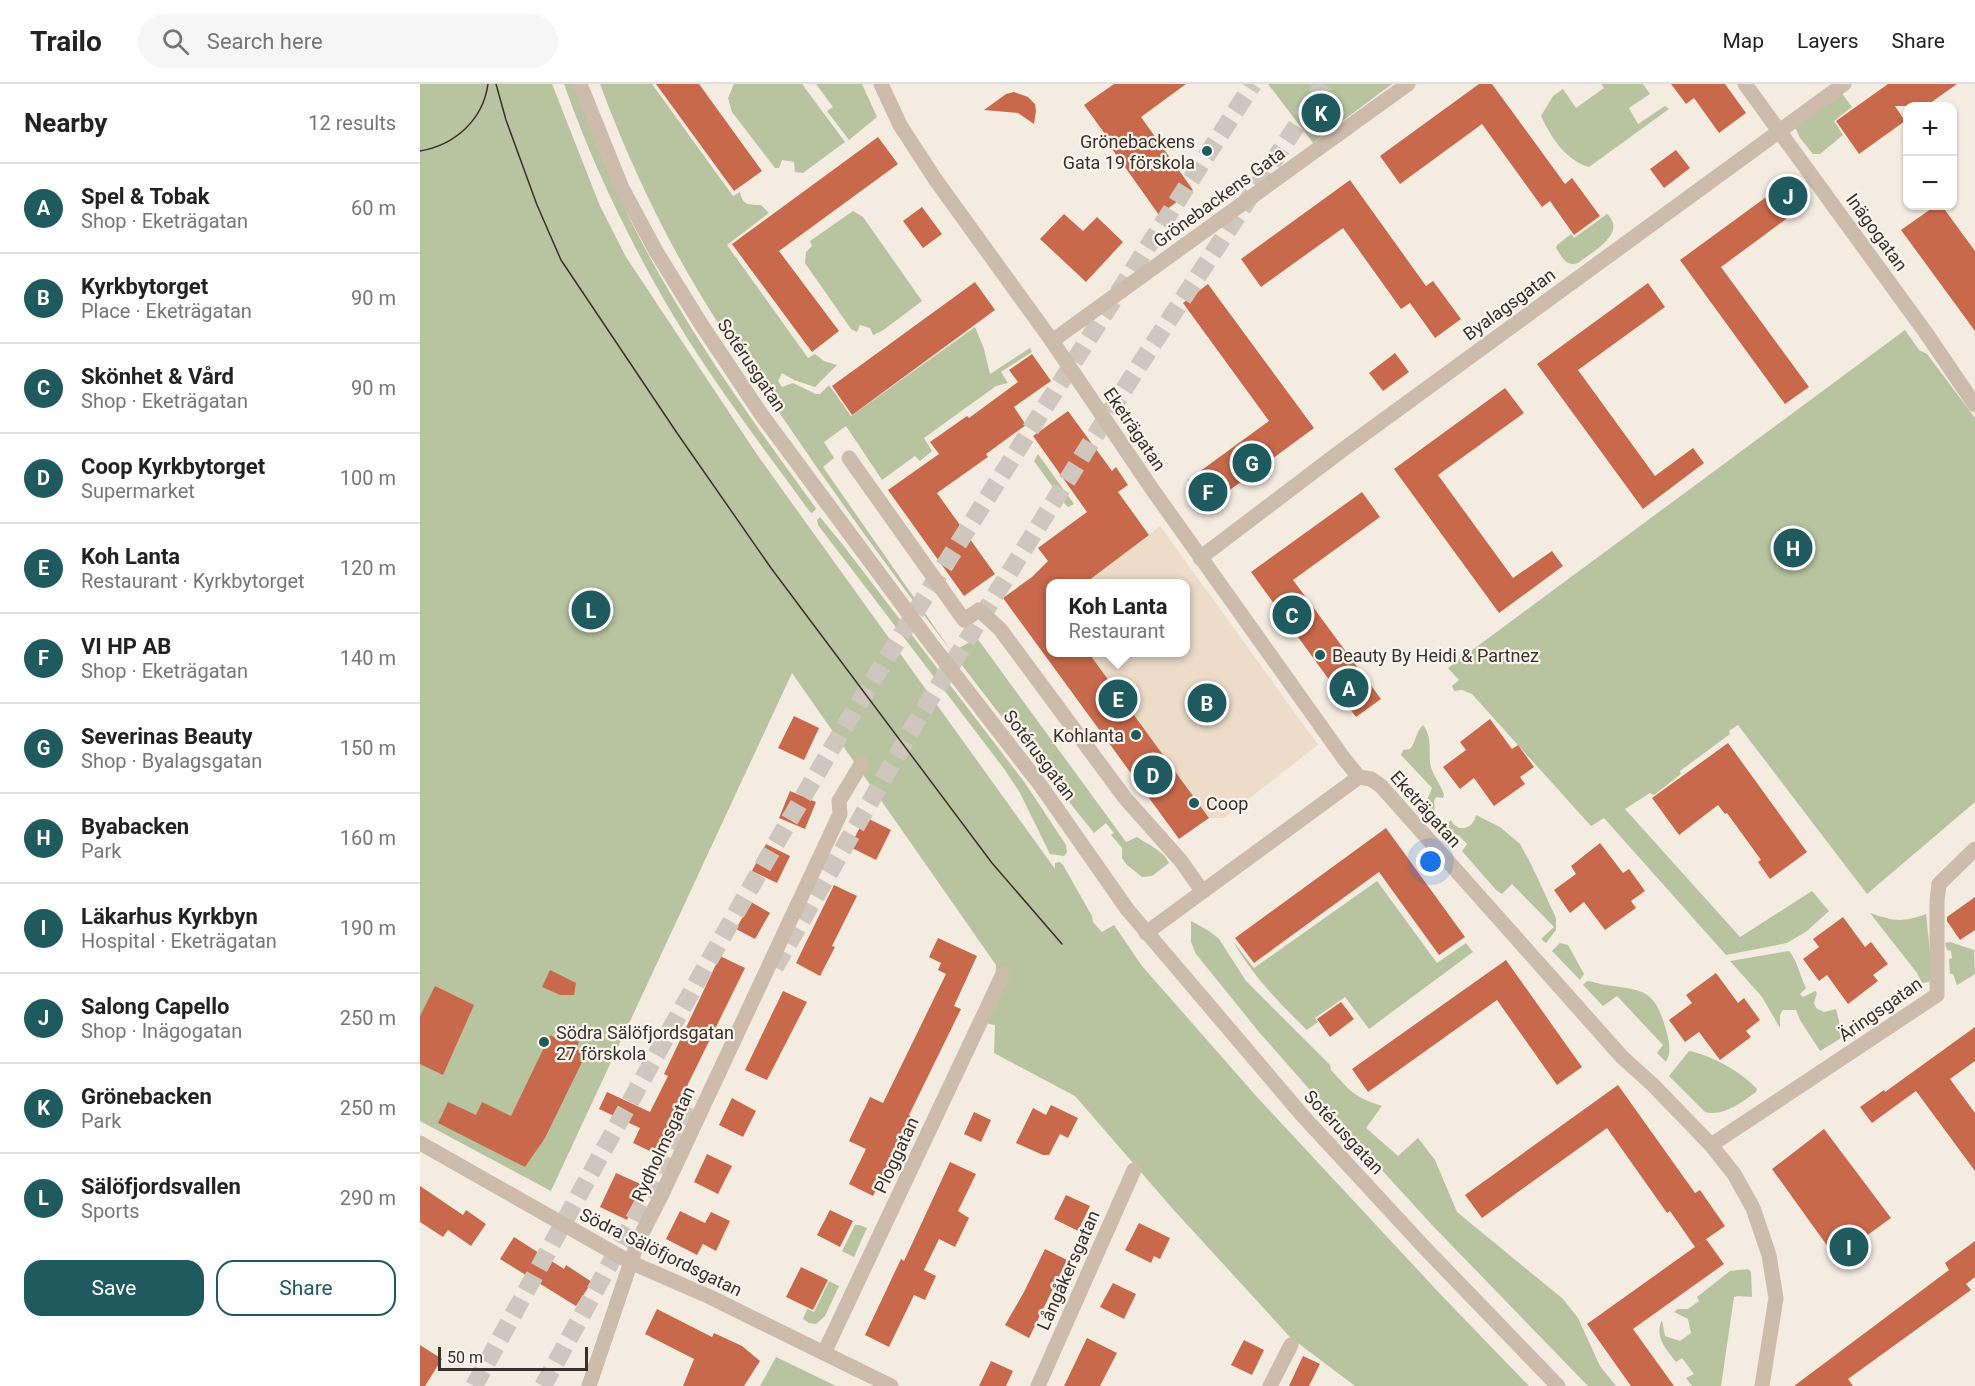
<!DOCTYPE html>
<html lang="en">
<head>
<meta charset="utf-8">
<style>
  :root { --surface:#fff; --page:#f6f6f6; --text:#222; --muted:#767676; --line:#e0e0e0; --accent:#1f5a5e }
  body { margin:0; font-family:Roboto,sans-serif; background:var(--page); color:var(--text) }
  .controls { position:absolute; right:18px; top:18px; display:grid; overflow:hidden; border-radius:12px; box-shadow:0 2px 4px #0004 }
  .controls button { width:54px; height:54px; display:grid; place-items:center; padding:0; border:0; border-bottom:2px solid var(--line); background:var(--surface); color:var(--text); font:30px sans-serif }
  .scale { position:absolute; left:18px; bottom:15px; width:150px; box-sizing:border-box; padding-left:6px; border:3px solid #3b302b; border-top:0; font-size:16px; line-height:21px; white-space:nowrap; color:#3b302b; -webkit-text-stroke:4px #fbf5ee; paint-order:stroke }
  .you { position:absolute; left:1011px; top:778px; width:21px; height:21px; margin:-15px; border:4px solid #fff; border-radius:50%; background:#1a73e8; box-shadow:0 0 0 9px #1a73e833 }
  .badge { display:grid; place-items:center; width:39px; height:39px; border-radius:50%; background:var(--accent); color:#fff; font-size:20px; font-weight:700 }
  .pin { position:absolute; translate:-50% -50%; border:3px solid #fff; box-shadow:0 2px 6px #0006 }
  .popup { position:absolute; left:626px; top:495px; width:144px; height:78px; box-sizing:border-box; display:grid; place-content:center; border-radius:12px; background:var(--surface); filter:drop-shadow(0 2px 4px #0005); font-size:20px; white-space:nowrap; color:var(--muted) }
  .popup b { font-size:22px; color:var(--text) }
  .popup::after { content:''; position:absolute; left:50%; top:100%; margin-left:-12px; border:12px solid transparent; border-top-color:var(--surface) }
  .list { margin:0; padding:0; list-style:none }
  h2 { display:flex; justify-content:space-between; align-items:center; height:78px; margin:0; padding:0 24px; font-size:26px }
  h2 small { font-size:20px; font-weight:400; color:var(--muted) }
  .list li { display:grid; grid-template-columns:39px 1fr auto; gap:18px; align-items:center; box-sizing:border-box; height:90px; padding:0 24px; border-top:2px solid var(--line) }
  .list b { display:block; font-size:22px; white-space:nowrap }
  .list p { margin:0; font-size:20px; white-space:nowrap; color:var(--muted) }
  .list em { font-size:20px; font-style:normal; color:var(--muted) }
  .actions { display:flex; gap:12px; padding:18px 24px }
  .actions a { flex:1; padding:14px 0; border:2px solid var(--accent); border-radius:18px; text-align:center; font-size:21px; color:var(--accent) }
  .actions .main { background:var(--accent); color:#fff }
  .icon { flex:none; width:33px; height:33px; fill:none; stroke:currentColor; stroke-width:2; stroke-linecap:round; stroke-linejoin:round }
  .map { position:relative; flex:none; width:1555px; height:1302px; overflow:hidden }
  header { display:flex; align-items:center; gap:36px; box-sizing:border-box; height:84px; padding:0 30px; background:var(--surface); border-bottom:2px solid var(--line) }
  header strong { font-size:28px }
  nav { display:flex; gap:33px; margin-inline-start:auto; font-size:21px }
  .search { width:420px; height:54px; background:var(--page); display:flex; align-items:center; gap:15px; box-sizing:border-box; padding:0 21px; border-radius:33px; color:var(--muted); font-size:22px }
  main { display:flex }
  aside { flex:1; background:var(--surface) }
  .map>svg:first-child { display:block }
  .green { fill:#b8c4a0 }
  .plaza { fill:#ecdcc8 }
  .building { fill:#c8694b }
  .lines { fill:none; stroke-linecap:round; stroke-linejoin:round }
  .highway-tunnel { stroke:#cfc6bd; stroke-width:18; stroke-dasharray:18 9; stroke-linecap:butt }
  .minor { stroke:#cdbbac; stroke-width:15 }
  .tram { stroke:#3b302b; stroke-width:1.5 }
  .poi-dot { fill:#1f5a5e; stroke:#fbf5ee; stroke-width:2 }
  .labels { text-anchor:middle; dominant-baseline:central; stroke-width:4.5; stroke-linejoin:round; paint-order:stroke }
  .poi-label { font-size:18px; fill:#3b302b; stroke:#fbf5ee; text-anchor:start }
  .street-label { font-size:18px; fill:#3b302b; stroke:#fbf5ee }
</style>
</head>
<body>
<header>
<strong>Trailo</strong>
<div class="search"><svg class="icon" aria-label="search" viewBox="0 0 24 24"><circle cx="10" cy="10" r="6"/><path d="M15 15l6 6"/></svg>Search here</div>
<nav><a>Map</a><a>Layers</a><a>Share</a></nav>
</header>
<main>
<aside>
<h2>Nearby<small>12 results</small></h2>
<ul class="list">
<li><span class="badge">A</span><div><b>Spel &amp; Tobak</b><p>Shop · Eketrägatan</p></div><em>60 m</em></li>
<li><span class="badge">B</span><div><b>Kyrkbytorget</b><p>Place · Eketrägatan</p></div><em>90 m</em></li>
<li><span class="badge">C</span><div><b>Skönhet &amp; Vård</b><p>Shop · Eketrägatan</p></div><em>90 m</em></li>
<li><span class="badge">D</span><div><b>Coop Kyrkbytorget</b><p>Supermarket</p></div><em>100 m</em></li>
<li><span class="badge">E</span><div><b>Koh Lanta</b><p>Restaurant · Kyrkbytorget</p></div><em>120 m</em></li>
<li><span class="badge">F</span><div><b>VI HP AB</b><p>Shop · Eketrägatan</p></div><em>140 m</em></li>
<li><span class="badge">G</span><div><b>Severinas Beauty</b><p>Shop · Byalagsgatan</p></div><em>150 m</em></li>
<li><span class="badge">H</span><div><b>Byabacken</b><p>Park</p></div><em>160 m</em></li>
<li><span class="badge">I</span><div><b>Läkarhus Kyrkbyn</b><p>Hospital · Eketrägatan</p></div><em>190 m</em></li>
<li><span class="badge">J</span><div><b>Salong Capello</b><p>Shop · Inägogatan</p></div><em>250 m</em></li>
<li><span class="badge">K</span><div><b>Grönebacken</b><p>Park</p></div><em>250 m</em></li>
<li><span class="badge">L</span><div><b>Sälöfjordsvallen</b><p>Sports</p></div><em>290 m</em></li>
</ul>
<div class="actions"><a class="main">Save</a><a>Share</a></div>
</aside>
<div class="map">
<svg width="1555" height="1302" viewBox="0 0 1555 1302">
  <rect width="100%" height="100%" fill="#f4ebe1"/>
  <g class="green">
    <polygon points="0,0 132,0 180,122 206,173 338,372 635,785 635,779 640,778 643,781 672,832 673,838 682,848 694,841 722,882 837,1013 1023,1213 1109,1302 935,1302 870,1253 752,1124 655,1012 574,969 575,941 569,940 567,938 575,917 576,881 372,589 131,1107 0,1037"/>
    <path d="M 144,0 L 153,0 C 173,53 194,105 220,155 C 270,250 332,337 395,423 L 396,425 L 392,429 L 390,428 C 339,358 286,289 243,214 C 204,146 170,74 144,0 Z"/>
    <path d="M 180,0 L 232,0 L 313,112 L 320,108 C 322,121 329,121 341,121 L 349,129 L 307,161 L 388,274 L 395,270 L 404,277 L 417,281 L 395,303 L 374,296 L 362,289 L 358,297 L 362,303 L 373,299 L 396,310 L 400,310 L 409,301 L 431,332 L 555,243 L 564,265 L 570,290 L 610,264 L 612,268 L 581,288 L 588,299 L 576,302 L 504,354 L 512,367 L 500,377 L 495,372 L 462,396 L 426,342 L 404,358 L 414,374 L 403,383 L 532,568 L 557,554 L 706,758 L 717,753 C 728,761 743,766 749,779 L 732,792 L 722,793 L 706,780 L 702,774 L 702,764 L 691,751 L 694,749 L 686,739 L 674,749 C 567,616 463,481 367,340 C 343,304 316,269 293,231 C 247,158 210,81 180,0 Z"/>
    <polygon points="314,0 382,0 425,58 383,89 375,88 374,78 362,76 359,84 355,84 312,28 308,14"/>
    <polygon points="396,0 442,0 457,33 429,56 407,27 413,23"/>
    <polygon points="848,0 972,0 893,59"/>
    <path d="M 1181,0 L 1223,0 L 1230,10 L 1209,24 L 1218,40 L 1245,22 L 1249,25 L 1169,83 C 1145,76 1131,53 1121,32 L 1133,12 L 1143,5 L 1156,24 L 1184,4 Z"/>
    <polygon points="1421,8 1432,23 1414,37 1423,51 1400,70 1393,70 1380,54 1375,43"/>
    <polygon points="433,127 443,133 502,217 462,247 453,251 450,244 440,241 437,248 431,245 385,179 386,168 392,162 390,157"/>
    <path d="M 1187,130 C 1208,149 1172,168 1158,179 C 1146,183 1142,173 1136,164 L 1137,161 L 1151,150 L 1154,154 Z"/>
    <polygon points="1485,246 1499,266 1507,270 1555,334 1555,718 1447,810 1318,641 1309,647 1310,650 1260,687 1261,690 1234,711 1230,709 1205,725 1320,853 1392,807 1409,827 1387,847 1367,859 1306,871 1184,734 1171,742 1052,610 1042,606 1034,607 1032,602 1039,596 1028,584"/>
    <polygon points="618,370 654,420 648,423 645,420 614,377"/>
    <polygon points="400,433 423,461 605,699 646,761 647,768 644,772 630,770 600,709 585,686 398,441 397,436"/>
    <path d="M 1003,641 C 1012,652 1009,666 1010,679 C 1012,691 1021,700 1024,711 L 1023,714 L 1016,713 L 1014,717 L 1015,730 L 1019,734 L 1015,735 C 997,721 1007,720 1012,704 L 981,671 L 983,666 L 990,665 C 996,658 996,647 1003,641 Z"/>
    <path d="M 1056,731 L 1080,743 L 1100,760 L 1111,780 L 1136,834 L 1136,846 L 1126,859 L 1121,855 L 1134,843 L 1092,800 L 1082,810 L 1076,806 L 1042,767 L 1047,760 L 1038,751 L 1033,756 L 1023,745 L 1031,736 L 1033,740 L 1039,744 C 1048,745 1054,740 1056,731 Z"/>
    <path d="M 957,797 L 1017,879 L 1046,859 L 1053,868 L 949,945 L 925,913 L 895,934 L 898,938 L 887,946 C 859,919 832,891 813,857 L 834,884 Z"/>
    <path d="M 1450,829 C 1474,837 1481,839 1506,830 L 1512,887 L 1509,898 L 1502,899 L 1497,889 Z"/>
    <path d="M 771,837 L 789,847 L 799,855 L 826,897 L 910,981 L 911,986 C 930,1007 934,1013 962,1022 L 946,1044 L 978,1072 L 998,1054 L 1015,1076 L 1037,1128 L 1143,1215 L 1158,1234 L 1180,1282 L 1196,1302 L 1168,1302 L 1012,1141 L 919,1039 L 839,948 L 776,870 L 771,858 Z"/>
    <polygon points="1530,858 1554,866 1555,890 1537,901 1533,890 1530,890 1529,875 1532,874 1531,867 1527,866 1525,859"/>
    <polygon points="1140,859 1148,861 1164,890 1160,896 1132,867"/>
    <path d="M 1369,867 C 1377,876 1380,892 1386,904 L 1380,910 L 1383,913 L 1395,907 L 1397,909 L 1394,919 L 1396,924 L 1404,928 L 1416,925 L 1423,953 L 1400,967 L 1380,936 L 1376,926 L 1363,926 L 1360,931 L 1360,944 L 1342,913 L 1310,877 Z"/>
    <path d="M 1167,897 C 1173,897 1178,900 1185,901 C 1223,906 1235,905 1246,946 C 1249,957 1252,967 1246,978 L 1237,969 L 1243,961 L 1197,912 L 1183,922 L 1163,901 Z"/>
    <path d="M 1269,967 C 1293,972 1320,987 1337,1005 L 1336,1008 C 1321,1019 1303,1033 1285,1028 L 1249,992 Z"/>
    <polygon points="435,1141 439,1141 447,1144 434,1173 422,1167"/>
    <path d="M 1328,1185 L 1331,1188 L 1332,1213 L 1318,1212 L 1314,1213 L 1301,1302 L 1272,1302 L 1266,1294 L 1274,1290 L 1262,1274 L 1256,1278 C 1246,1265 1234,1253 1242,1236 L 1245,1252 L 1260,1257 L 1271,1249 L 1268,1235 L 1254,1228 L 1258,1225 L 1268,1225 L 1279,1217 L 1277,1213 L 1310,1187 Z"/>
    <polygon points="409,1197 419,1202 405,1232 396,1240 389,1239 383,1235 387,1225 394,1228"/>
    <polygon points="356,1273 416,1302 340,1302"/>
  </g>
  <polygon class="plaza" points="740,442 898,661 804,734 789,734 668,569 765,568 765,500 664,500"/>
  <g class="building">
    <polygon points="236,0 279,0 342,87 314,107"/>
    <polygon points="694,0 766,0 721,33 773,106 739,131 690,62 693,61 664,21"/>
    <polygon points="1059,0 1072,0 1145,100 1152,94 1180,132 1154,151 1130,117 1122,123 1062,40 980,100 960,72"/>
    <polygon points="1251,0 1305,0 1326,29 1299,49 1274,14 1266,20"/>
    <polygon points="1468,0 1537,0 1506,22 1475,22 1485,37 1439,70 1416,37"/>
    <polygon points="594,8 608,13 615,20 616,27 614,40 598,29 564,26 586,10"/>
    <polygon points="458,53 478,80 359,167 419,247 392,268 312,160"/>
    <polygon points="1256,66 1270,84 1244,104 1230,85"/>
    <polygon points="1371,95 1388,119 1301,183 1389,303 1365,320 1260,176"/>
    <polygon points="930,96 1006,202 1013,197 1041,235 1015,254 990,219 981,225 923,144 841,203 821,175"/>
    <polygon points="1515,122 1522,122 1555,167 1555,247 1481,146"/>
    <polygon points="502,123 522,150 503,164 483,137"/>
    <polygon points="644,130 663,147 677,133 703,158 666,198 620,155"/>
    <polygon points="555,198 575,226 432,331 412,302"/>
    <polygon points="1228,199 1245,223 1158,286 1235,392 1273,364 1284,379 1223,425 1117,280"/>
    <polygon points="788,200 894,344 788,422 768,396 849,337 763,219"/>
    <polygon points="975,269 989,288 963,307 949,289"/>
    <polygon points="612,270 631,297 594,323 606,341 566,370 568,373 517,409 575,490 544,512 468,406 519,370 510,358 547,332 549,334 598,298 589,286"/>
    <polygon points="1085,304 1104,329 1018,391 1093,494 1132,467 1143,482 1079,529 974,385"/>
    <polygon points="648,327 692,387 696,383 708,401 698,408 729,451 664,500 630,500 630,568 668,568 789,734 759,755 583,514 612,493 628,477 618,464 667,428 613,352"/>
    <polygon points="942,408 960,433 873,496 961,615 936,633 831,488"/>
    <polygon points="374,632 399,644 384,676 358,664"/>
    <polygon points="1070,635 1092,665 1098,661 1114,683 1100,693 1105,700 1074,722 1054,694 1040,705 1023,683 1046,666 1040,658"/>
    <polygon points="1308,659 1387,768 1350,795 1338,778 1341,776 1307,729 1305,730 1298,721 1259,751 1232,714"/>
    <polygon points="370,707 396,718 385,745 359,734"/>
    <polygon points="445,733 471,746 456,776 430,763"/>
    <polygon points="966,744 1045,853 1019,871 959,788 834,879 815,854"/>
    <polygon points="1180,759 1203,789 1209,785 1225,807 1211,817 1216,824 1185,846 1164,818 1150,829 1134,806 1156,790 1151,782"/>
    <polygon points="346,760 370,772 357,799 332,787"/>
    <polygon points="414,801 437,812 412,862 415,863 400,892 376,879"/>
    <polygon points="1555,813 1555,846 1540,856 1527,837 1527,833"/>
    <polygon points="331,818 350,829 335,855 316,845"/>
    <polygon points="1423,833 1445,863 1451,858 1468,880 1453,891 1458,897 1428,920 1407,891 1399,897 1383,875 1399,863 1393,855"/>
    <polygon points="518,854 557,872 534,922 541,925 489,1031 491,1033 453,1112 429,1100 446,1065 429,1057 450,1013 463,1019 526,890 518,886 521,879 509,873"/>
    <polygon points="300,872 325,884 245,1047 247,1048 236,1070 213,1059 220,1044 179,1025 187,1008 230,1028 248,992 244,990"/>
    <polygon points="1086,876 1162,983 1137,1001 1077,916 948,1008 932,985"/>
    <polygon points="130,886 156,899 154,911 140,911 122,903"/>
    <polygon points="1296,889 1318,919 1324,914 1340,936 1326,947 1331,953 1300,976 1279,948 1265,958 1249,936 1272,919 1266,911"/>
    <polygon points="15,902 54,921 23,991 0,980 0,932"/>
    <polygon points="363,907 387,918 347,996 325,986"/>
    <polygon points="921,918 934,935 910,953 897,935"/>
    <polygon points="1555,943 1555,977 1530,995 1555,1029 1555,1087 1496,1007 1452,1039 1440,1023 1464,1006 1465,1008"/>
    <polygon points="139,949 159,958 156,965 166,970 125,1054 105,1083 18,1039 28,1018 56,1031 62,1018 91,1032 130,951 136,954"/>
    <polygon points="1198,1001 1275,1109 1280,1106 1305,1142 1275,1163 1250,1127 1247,1129 1187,1044 1062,1134 1045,1111"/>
    <polygon points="312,1014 336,1027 323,1053 299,1041"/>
    <polygon points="631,1021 658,1034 648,1054 640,1050 629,1071 623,1071 596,1059 613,1024 626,1031"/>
    <polygon points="554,1028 571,1036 561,1058 544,1050"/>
    <polygon points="1404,1045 1471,1134 1442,1155 1449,1164 1431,1182 1420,1172 1416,1174 1352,1085"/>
    <polygon points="287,1070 312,1082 298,1110 274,1098"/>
    <polygon points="530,1078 556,1090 538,1127 549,1134 535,1163 519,1155 504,1186 516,1192 505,1216 494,1211 469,1263 445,1251 481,1175 484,1177"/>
    <polygon points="196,1089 223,1101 207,1136 180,1123"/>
    <polygon points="0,1102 43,1131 46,1126 66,1140 51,1162 28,1146 23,1153 0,1138"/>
    <polygon points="646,1111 670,1122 658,1147 634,1135"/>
    <polygon points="410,1126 433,1137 420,1163 397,1151"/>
    <polygon points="260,1127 285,1139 291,1128 310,1137 296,1167 283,1160 277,1171 246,1155"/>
    <polygon points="719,1139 750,1154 740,1175 734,1172 731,1179 705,1166"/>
    <polygon points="94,1153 144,1185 146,1181 172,1198 156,1222 80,1175"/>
    <polygon points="1286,1155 1304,1180 1213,1245 1254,1302 1211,1302 1167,1240"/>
    <polygon points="1555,1157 1555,1193 1546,1200 1551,1206 1428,1295 1433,1302 1374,1302 1529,1186 1525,1179"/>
    <polygon points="625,1165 647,1176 609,1254 585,1241 604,1208"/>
    <polygon points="381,1183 408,1196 393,1226 366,1213"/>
    <polygon points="693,1199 716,1210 704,1235 680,1223"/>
    <polygon points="237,1225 292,1253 294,1249 322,1262 340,1277 324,1302 263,1302 274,1275 225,1250"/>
    <polygon points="667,1254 697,1269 680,1302 644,1302"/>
    <polygon points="824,1256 844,1266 832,1291 811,1281"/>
    <polygon points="0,1261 22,1275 5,1302 0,1302"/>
    <polygon points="883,1272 900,1280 889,1302 869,1302"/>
    <polygon points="571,1277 593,1287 586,1302 559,1302"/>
  </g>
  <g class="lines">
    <g class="highway-tunnel">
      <polyline points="355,883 502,628 720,280 904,0"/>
      <path d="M 54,1302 C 179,1075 302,846 436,624 C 565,414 699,207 833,0"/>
      <polyline points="123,1302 279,1017"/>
    </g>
    <g class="minor">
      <polyline points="160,0 202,104 237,169 281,240 341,330 509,557 621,702 707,825 882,1031 1003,1162 1138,1302"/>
      <polyline points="461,0 480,41 515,95 632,257 732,405 925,676 939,693 951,695 961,702 1202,973 1233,1001 1291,1061 1314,1090 1333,1124 1349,1171 1356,1214 1342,1302"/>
      <polyline points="1325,0 1506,249 1555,321"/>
      <polyline points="632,257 988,0"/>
      <polyline points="429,374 544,536 559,526 580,545 705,714 761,777 782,807"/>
      <polyline points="780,474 921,367 1424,0"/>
      <polyline points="726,849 939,693"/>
      <polyline points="0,1059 210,1178 290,1213 471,1302"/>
      <polyline points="1291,1061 1517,911 1517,817 1519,800 1555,765"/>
      <polyline points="404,1269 583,890"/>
      <polyline points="169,1302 218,1157 242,1110 420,730 419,717 442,679"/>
      <polyline points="618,1302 714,1086"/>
      <polyline points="850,1302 871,1261"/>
    </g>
    <g class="tram">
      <polyline points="76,0 86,36 117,121 141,176 257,349 351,484 572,779 642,860"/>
      <path d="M 0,67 C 35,61 63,36 68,0"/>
    </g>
  </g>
  <g class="poi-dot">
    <circle cx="787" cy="67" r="6"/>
    <circle cx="900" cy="571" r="6"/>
    <circle cx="716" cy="651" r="6"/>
    <circle cx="774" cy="719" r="6"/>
    <circle cx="124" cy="958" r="6"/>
  </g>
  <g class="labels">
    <g class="poi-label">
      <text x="775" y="57" text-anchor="end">Grönebackens<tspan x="775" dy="21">Gata 19 förskola</tspan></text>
      <text x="912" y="571">Beauty By Heidi &amp; Partnez</text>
      <text x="704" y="651" text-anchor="end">Kohlanta</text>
      <text x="786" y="719">Coop</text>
      <text x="136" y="948">Södra Sälöfjordsgatan<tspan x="136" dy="21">27 förskola</tspan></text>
    </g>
    <g class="street-label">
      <text transform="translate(799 113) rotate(-36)">Grönebackens Gata</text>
      <text transform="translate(1457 148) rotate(54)">Inägogatan</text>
      <text transform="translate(1089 220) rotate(-36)">Byalagsgatan</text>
      <text transform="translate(332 281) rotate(56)">Sotérusgatan</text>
      <text transform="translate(715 345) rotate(56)">Eketrägatan</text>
      <text transform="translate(620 671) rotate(53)">Sotérusgatan</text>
      <text transform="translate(1006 725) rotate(48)">Eketrägatan</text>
      <text transform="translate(1460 925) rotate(-35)">Äringsgatan</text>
      <text transform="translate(924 1048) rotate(47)">Sotérusgatan</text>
      <text transform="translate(243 1060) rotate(-65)">Rydholmsgatan</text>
      <text transform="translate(476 1071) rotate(-65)">Ploggatan</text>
      <text transform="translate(241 1168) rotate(26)">Södra Sälöfjordsgatan</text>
      <text transform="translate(648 1186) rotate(-66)">Långåkersgatan</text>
    </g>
  </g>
</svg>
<div class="controls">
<button>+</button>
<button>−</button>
</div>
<div class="scale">50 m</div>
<div class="you"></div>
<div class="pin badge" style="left:929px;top:604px">A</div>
<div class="pin badge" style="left:787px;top:619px">B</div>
<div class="pin badge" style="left:872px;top:531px">C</div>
<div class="pin badge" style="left:733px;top:691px">D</div>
<div class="pin badge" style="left:698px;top:615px">E</div>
<div class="popup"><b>Koh Lanta</b>Restaurant</div>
<div class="pin badge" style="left:788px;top:408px">F</div>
<div class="pin badge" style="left:832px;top:379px">G</div>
<div class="pin badge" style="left:1373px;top:464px">H</div>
<div class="pin badge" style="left:1429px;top:1163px">I</div>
<div class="pin badge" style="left:1368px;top:112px">J</div>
<div class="pin badge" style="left:901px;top:29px">K</div>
<div class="pin badge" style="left:171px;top:526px">L</div>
</div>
</main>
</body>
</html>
